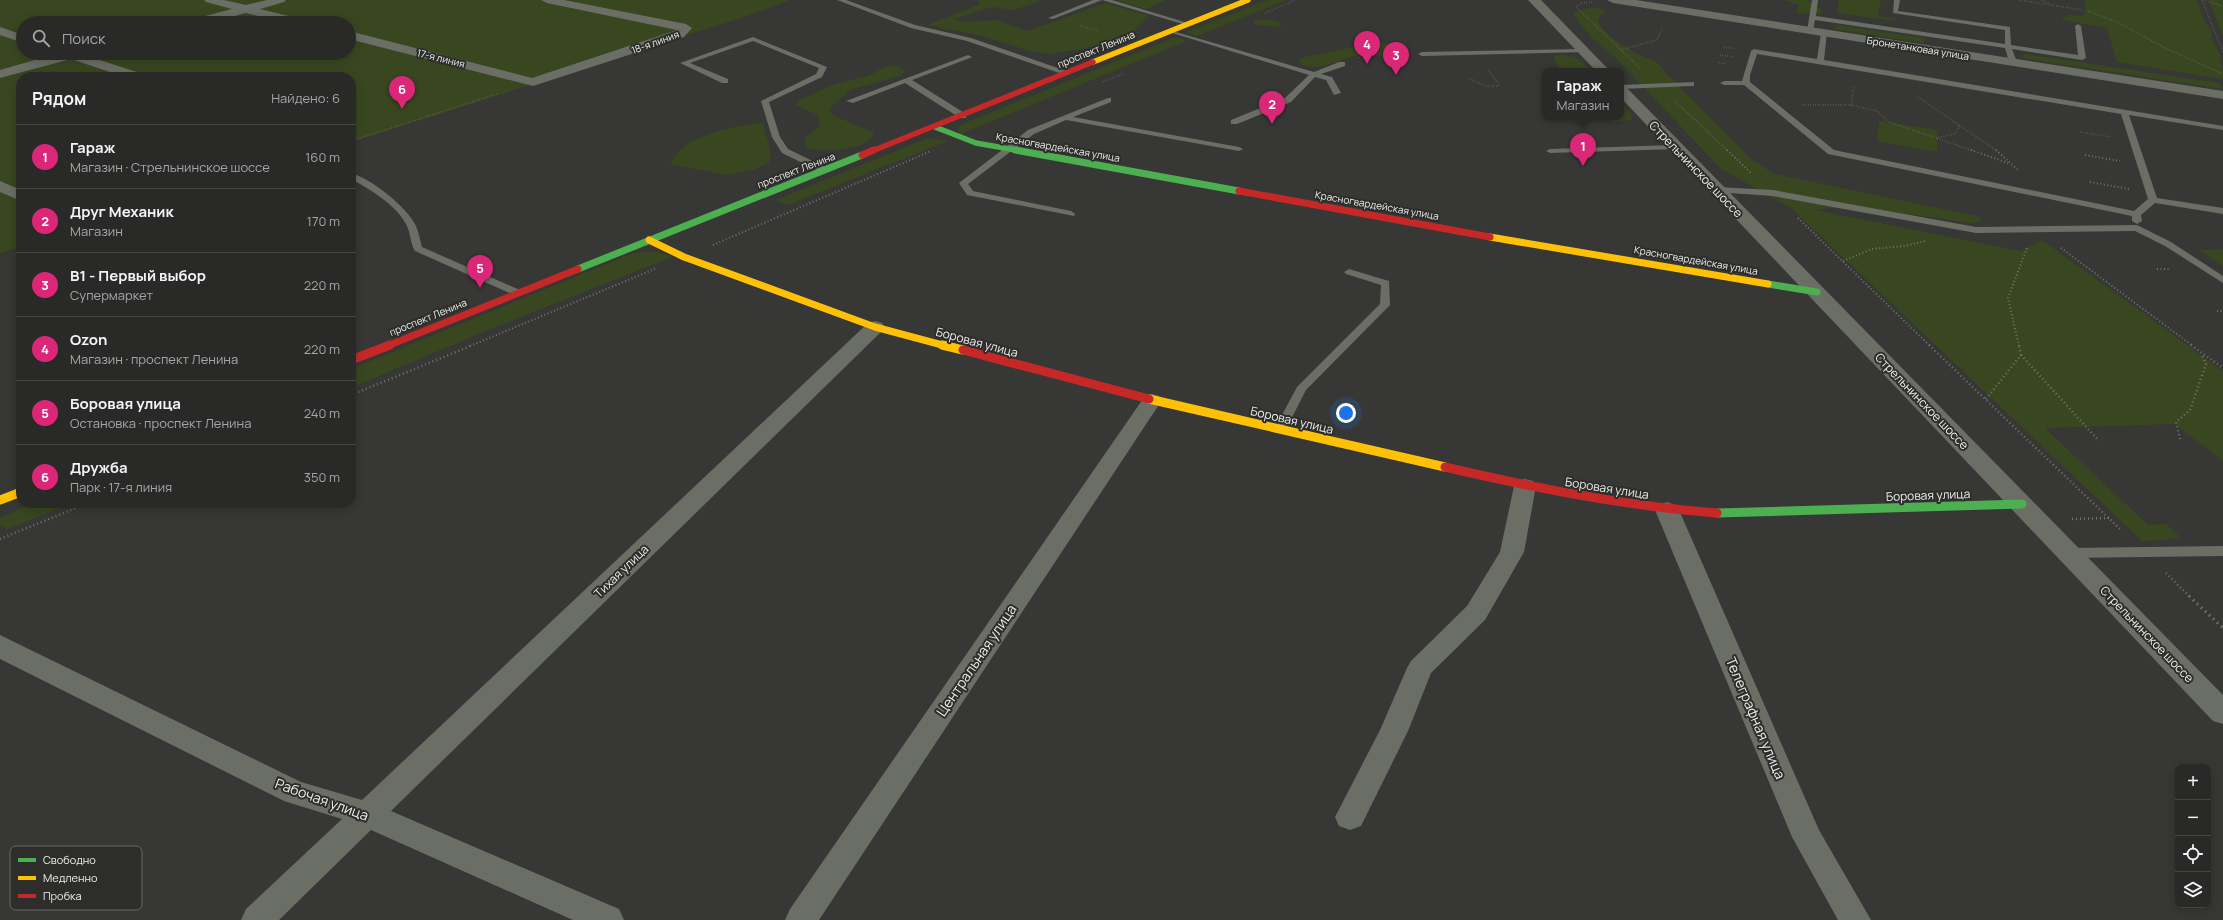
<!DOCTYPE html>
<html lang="ru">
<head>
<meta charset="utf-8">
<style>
  :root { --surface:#292928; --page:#313130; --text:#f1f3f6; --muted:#a5a6a8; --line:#454545; --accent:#db2777 }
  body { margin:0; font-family:Manrope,sans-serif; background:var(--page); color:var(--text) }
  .controls { position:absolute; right:12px; bottom:12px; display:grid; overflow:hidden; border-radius:8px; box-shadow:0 2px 10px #0003 }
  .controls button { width:36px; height:36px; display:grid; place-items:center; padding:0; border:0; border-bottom:1px solid var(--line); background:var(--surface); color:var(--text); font:20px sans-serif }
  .you { position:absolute; left:1346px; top:413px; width:14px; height:14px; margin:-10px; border:3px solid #fff; border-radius:50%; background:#1a73e8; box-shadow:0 0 0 6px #1a73e833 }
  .badge { display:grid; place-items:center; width:26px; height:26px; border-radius:50%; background:var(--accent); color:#fff; font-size:13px; font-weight:700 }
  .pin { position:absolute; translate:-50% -33px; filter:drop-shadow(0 1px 2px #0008) }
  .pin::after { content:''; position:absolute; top:21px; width:14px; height:12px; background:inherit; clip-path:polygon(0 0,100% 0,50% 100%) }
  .popup { position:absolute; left:1542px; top:68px; width:82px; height:52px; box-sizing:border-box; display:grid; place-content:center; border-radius:8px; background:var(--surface); filter:drop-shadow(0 1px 3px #0005); font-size:13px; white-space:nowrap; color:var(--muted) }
  .popup b { font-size:15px; color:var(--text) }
  .popup::after { content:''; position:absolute; left:50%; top:100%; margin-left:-8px; border:8px solid transparent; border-top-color:var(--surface) }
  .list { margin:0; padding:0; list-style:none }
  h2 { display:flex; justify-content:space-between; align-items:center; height:52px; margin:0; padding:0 16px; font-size:17px }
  h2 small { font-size:13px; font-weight:400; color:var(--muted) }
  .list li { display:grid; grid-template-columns:26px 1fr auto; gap:12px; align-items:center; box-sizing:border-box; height:64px; padding:0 16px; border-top:1px solid var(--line) }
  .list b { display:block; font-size:15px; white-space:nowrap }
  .list p { margin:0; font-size:13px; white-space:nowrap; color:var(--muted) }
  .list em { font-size:13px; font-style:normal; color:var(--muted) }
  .icon { flex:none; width:22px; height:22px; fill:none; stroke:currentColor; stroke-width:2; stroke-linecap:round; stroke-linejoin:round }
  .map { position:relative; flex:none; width:2223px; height:920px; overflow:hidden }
  .search { position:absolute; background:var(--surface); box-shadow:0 2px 10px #0003; left:16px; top:16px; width:340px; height:44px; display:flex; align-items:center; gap:10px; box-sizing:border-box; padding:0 14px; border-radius:22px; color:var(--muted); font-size:15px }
  .panel { position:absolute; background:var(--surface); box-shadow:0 2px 10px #0003; left:16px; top:72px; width:340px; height:436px; border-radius:16px }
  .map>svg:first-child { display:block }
  .green { fill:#394720; fill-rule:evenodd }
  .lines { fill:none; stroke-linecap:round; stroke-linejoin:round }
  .path-far3 { stroke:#72746e; stroke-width:1.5; stroke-dasharray:0.5 2; stroke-linecap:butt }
  .path-far2 { stroke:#72746e; stroke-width:2; stroke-dasharray:1 2.5; stroke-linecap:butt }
  .path-far1 { stroke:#72746e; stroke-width:2.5; stroke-dasharray:1 3; stroke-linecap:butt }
  .path { stroke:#72746e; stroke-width:3; stroke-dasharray:1.5 4; stroke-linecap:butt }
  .lane { fill:#6a6e65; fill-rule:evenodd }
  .street { fill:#6a6e65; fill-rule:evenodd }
  .fast-far2 { stroke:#4caf50; stroke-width:5.5 }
  .fast-far1 { stroke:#4caf50; stroke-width:7 }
  .fast { stroke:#4caf50; stroke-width:9 }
  .slow-far2 { stroke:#ffc107; stroke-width:5.5 }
  .slow-far1 { stroke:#ffc107; stroke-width:7 }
  .slow { stroke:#ffc107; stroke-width:9 }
  .jam-far2 { stroke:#c62828; stroke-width:5.5 }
  .jam-far1 { stroke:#c62828; stroke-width:7 }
  .jam { stroke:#c62828; stroke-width:9 }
  .labels { text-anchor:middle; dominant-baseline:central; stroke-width:4; stroke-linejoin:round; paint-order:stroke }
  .far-street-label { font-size:10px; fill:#edeeec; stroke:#2d2e2b }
  .street-label { font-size:12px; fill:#edeeec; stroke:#2d2e2b }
  .near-street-label { font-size:14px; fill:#edeeec; stroke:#2d2e2b }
  .key { fill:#2d2e2b; stroke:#676865; stroke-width:1 }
  .key-label { font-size:11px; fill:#edeeec }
</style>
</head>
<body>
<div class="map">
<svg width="2223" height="920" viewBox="0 0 2223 920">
  <rect width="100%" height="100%" fill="#373736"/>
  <g class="green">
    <path d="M 0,0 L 790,0 L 747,16 L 351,142 L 351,77 L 21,77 L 21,247 L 0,253 ZM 23,23 L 349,23 L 349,53 L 23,53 Z"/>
    <polygon points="978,0 1043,0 1014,10 992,7 954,19 962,22 996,20 1028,31 1106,3 1149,16 1134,31 1115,41 1097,46 1050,54 1030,51 983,36 928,25 980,4"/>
    <polygon points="1116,0 1166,0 1146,9"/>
    <polygon points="1267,0 1287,0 1197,36 1186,32"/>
    <polygon points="1784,0 1807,0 1822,10 1821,14 1796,13 1799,5"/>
    <polygon points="1839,0 1881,0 1878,16 1896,19 1896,21 1837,13"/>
    <path d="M 2085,0 L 2197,0 L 2205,23 L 2211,29 L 2212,35 L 2210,39 C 2221,49 2223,65 2223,79 L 2117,62 L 2107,28 L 2063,20 L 2063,17 L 2071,15 L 2081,16 L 2085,13 Z"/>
    <polygon points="2209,0 2223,0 2223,37"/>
    <path d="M 1594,7 L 1606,11 L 1599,17 L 1598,22 C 1608,37 1624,47 1640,55 C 1652,61 1656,59 1663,70 L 1750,158 L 1774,174 L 1981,217 L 1980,222 L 1971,223 L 1873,209 L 1829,208 L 1815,210 L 2020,251 L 2042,240 L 2223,371 L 2223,461 L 2175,424 L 2045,428 L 2148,525 L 2166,524 L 2180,537 L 2167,540 L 2142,541 L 1791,208 L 1721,169 L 1618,60 L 1591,37 L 1574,16 L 1573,12 Z"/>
    <polygon points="1256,20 1274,20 1283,24 1278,27 1254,24 1253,22"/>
    <polygon points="1837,25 1925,38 1924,43 1834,29"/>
    <polygon points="1173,38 1180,38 1187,41 961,134 957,129 960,125"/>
    <path d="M 1360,42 L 1398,45 L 1392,53 C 1380,54 1367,54 1355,56 C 1336,60 1317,74 1299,63 L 1300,58 L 1354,47 Z"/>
    <polygon points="2024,54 2220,83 2222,89 2022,58"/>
    <polygon points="1563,55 1575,57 1593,71 1563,71 1557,65 1553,56"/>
    <path d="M 897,66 L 906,71 L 899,76 L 850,90 L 830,108 L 831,113 L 835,116 L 874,133 C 865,153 822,151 805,148 L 805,138 L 819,127 L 818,115 L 795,105 L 800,100 L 832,85 L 871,75 L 884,67 Z"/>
    <polygon points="1621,101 1631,114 1632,120 1615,122 1598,117 1621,117"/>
    <polygon points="1879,121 1937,130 1937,152 1877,141"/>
    <path d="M 763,123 L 771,154 L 769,163 L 753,170 L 727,175 L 670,164 C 673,159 677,153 681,149 C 696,134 742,124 763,123 Z"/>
    <polygon points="928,138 948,141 790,204 785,204 776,200"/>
    <polygon points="2223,249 2223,266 2199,250"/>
    <polygon points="644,252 659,252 672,257 478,334 351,388 351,369 631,254"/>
    <polygon points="34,503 73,503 7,529 0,525 0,518"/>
  </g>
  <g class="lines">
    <g class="path-far3">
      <polyline points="2019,0 2083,10"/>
      <polyline points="2041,0 2050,4"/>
      <polyline points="2202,0 2223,52"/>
      <polyline points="2204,0 2223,6"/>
      <polyline points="1592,2 1582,3 1576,7 1640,68"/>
      <polyline points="2088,11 2117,22 2165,48 2223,74"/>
      <polyline points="1265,13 1295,0"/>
      <polyline points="1080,26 1098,31"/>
      <polyline points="1724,47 1736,49"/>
      <polyline points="1621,50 1657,40 1663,27"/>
      <polyline points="1720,55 1734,57"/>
      <polyline points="1357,58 1369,55 1404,54"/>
      <polyline points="1717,62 1726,64"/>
      <polyline points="1470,79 1486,86 1500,86 1488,70"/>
      <polyline points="1103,82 1122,74"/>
      <polyline points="1918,97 1997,151"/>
      <polyline points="1676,102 1728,151"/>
      <polyline points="1803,105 1851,105 1854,86"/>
      <polyline points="1851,105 1877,111 1889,122 1936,138"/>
      <polyline points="1959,126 1955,134 1936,138 1974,151"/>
      <polyline points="2080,132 2111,137"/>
      <polyline points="351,141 497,94"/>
    </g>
    <g class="path-far2">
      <polyline points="1727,150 1751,173"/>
      <polyline points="1971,150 2008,163"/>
      <polyline points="1996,150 2019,171"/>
      <polyline points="2085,155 2120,161"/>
      <polyline points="2090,182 2129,189"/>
      <polyline points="1798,218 1930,346"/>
      <polyline points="713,245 931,151"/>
      <polyline points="2061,248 2193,346"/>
      <polyline points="1843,261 1872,249 1905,246 1925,241"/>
      <polyline points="2157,269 2170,269"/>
      <polyline points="2217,311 2223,311"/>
      <polyline points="470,346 657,268"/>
      <polyline points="2019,346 2008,298 2027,248"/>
    </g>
    <g class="path-far1">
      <polyline points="1929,345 2122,531"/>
      <polyline points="2191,345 2223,368"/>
      <polyline points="2021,355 2099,441"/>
      <polyline points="351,395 473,345"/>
      <polyline points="1986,399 2021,355 2019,345"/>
      <polyline points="2180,439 2176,422 2190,410 2206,364 2202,355"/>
      <polyline points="2072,519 2109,518"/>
      <polyline points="0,539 88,503"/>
      <polyline points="2166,573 2190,597"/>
    </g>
    <polyline class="path" points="2189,596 2223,628"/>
    <g class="lane">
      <polygon points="837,0 846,0 915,25 971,38 1072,73 1065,75 967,41 911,28"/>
      <polygon points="1093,0 1112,0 1191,24 1186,25 1102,0 1053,19 1048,18"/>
      <polygon points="1812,0 1818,0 1816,16 2005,44 2005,30 1893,13 1894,0 1900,0 1898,11 2010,27 2011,45 2078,55 2075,26 2078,24 2081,26 2086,58 2082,60 2012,49 2017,62 2013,64 2009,62 2005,48 1815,20 1813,31 1810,33 1807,31"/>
      <polygon points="1169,30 1314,72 1339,62 1345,62 1345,66 1321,74 1332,77 1341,93 1334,95 1326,80 1315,77 1291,102 1237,124 1231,124 1231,120 1285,98 1309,75 1169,32"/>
      <path d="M 1824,31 L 1827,33 L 1824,60 L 2223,126 L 2223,130 L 2129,115 L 2157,198 L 2223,208 L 2223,214 L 2155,203 L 2141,215 L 2142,221 L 2137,224 L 2132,221 L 2132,216 L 1828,154 L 1744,85 L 1724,85 L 1720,83 L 1724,81 L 1742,81 L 1751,51 L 1754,49 L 1817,59 L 1821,33 ZM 1757,54 L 2121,114 L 2148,199 L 2134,211 L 1834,150 L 1750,82 L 1750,75 Z"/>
      <polygon points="753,37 827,67 822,77 769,102 780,137 788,149 827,168 827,172 821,172 782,153 772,137 761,101 816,74 819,68 753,41 690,63 728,79 728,83 722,83 680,63"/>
      <polygon points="1583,49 1586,51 1585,52 1422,56 1418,54 1422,52"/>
      <polygon points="968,55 972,57 970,58 912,80 966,114 966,118 960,118 905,83 853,103 846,101"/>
      <polygon points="1694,82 1694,86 1691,86 1621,89 1621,85"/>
      <polygon points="1108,98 1111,98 1111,102 1073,117 1239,147 1243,149 1239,151 1066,120 1034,134 968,184 973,191 1071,211 1075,214 1074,216 967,195 959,183 1028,130"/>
      <polygon points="1675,145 1678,145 1678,149 1550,153 1546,151 1550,149"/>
      <path d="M 351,173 C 372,179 407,207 416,226 C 419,233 420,240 422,247 L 522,291 L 522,295 L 514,295 L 415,251 C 410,243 411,233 406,224 C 395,204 371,190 351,179 Z"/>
      <polygon points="1717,187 1773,190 1976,227 2137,225 2171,242 2223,276 2223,283 2165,246 2135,231 1976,233 1773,196 1714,192 1713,190"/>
      <polygon points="1349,269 1389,281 1390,305 1306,390 1284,433 1276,433 1274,430 1297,387 1380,304 1381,285 1346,274 1344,272"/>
      <polygon points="2223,546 2223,556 2069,558 2064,556 2062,553 2064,550 2069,548"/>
    </g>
    <g class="street">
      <polygon points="204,0 224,0 246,5 267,0 286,0 284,2 260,9 305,20 307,23 287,23 246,13 208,23 188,23 190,20 232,9 206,2"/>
      <polygon points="541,0 564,0 686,24 692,28 684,37 533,86 349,39 349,31 532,78 677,30 547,3"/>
      <polygon points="1528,0 1541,0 1610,71 1596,71"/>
      <polygon points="1607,0 1636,0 2223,91 2223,99 1613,3"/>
      <polygon points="0,27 23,35 23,43 0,35"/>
      <polygon points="59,53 85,53 84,55 143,74 145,77 125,77 71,59 0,78 0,70"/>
      <polygon points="1621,86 1626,87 2223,695 2223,724 2213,721 1621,98"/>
      <polygon points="0,181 21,190 21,201 0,192"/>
      <polygon points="875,321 882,323 885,327 882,331 391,811 619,909 624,920 573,920 371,830 279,920 241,920 246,909 342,819 284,801 0,659 0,635 301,782 362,800 868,323"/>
      <polygon points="1152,394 1159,396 1162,400 819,920 785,920 790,909 1145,396"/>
      <polygon points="1525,479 1533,481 1536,486 1524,552 1485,620 1431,673 1408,731 1361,826 1350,830 1339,826 1335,817 1380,730 1407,668 1411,661 1467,606 1500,552 1514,486 1517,481"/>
      <polygon points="1667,502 1675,505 1679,510 1819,830 1871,920 1838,920 1792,837 1655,510 1659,505"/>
    </g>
    <polyline class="fast-far2" points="935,127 976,143 1021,151"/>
    <g class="fast-far1">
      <polyline points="1015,150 1239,191"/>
      <polyline points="578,269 862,155"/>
      <polyline points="1768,284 1817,292"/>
    </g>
    <polyline class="fast" points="1717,513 2022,504"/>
    <polyline class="slow-far2" points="1093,62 1248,0"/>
    <g class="slow-far1">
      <polyline points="1490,237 1768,284"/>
      <polyline points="649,240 684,257 875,327 946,346"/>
    </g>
    <g class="slow">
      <polyline points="942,345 963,350"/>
      <polyline points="1149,399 1445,467"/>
      <polyline points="0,500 21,492"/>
    </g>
    <polyline class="jam-far2" points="872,151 1093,62"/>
    <g class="jam-far1">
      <polyline points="862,155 874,150"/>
      <polyline points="1239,191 1490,237"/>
      <polyline points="387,346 578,269"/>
    </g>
    <g class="jam">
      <polyline points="963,350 1149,399"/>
      <polyline points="351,360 390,345"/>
      <path d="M 1445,467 C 1535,488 1625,506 1717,513"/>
    </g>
  </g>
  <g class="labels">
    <g class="far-street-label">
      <text transform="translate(655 42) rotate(-20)">18-я линия</text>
      <text transform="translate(1918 48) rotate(9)">Бронетанковая улица</text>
      <text transform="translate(1096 49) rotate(-22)">проспект Ленина</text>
      <text transform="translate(441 58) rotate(14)">17-я линия</text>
      <text transform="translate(1058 147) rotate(10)">Красногвардейская улица</text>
      <text transform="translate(796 170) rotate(-21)">проспект Ленина</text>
      <text transform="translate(1377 205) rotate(10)">Красногвардейская улица</text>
      <text transform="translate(1696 260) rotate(10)">Красногвардейская улица</text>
      <text transform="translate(428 317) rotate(-22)">проспект Ленина</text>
    </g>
    <g class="street-label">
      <text transform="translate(1696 169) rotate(46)">Стрельнинское шоссе</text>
      <text transform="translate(977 342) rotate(15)">Боровая улица</text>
      <text transform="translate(1922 401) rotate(46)">Стрельнинское шоссе</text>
      <text transform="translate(1292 420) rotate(13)">Боровая улица</text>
      <text transform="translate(1607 488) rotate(9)">Боровая улица</text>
      <text transform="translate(1928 495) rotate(-2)">Боровая улица</text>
      <text transform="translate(621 571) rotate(-44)">Тихая улица</text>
      <text transform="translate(2147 634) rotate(46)">Стрельнинское шоссе</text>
    </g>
    <g class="near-street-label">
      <text transform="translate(976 660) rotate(-56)">Центральная улица</text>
      <text transform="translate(1756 718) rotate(67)">Телеграфная улица</text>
      <text transform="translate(322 799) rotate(20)">Рабочая улица</text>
    </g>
  </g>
  <rect x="10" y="846" width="132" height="64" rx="6" class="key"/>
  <rect x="18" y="858" width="18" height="4" fill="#4caf50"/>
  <rect x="18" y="876" width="18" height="4" fill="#ffc107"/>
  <rect x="18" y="894" width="18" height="4" fill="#c62828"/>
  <g class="key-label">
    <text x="43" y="864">Свободно</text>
    <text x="43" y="882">Медленно</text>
    <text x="43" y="900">Пробка</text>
  </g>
</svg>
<div class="controls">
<button>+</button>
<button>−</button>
<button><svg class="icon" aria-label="locate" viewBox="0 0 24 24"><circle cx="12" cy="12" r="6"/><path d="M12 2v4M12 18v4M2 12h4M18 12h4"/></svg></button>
<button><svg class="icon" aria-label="layers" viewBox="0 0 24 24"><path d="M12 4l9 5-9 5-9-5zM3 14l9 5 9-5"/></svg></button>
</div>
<div class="you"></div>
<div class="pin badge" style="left:1583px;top:166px">1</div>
<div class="popup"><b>Гараж</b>Магазин</div>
<div class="pin badge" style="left:1272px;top:124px">2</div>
<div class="pin badge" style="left:1396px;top:75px">3</div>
<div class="pin badge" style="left:1367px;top:64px">4</div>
<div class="pin badge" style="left:480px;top:288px">5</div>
<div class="pin badge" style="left:402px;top:109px">6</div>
<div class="search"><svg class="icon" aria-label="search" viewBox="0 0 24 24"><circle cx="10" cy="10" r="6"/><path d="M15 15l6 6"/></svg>Поиск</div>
<section class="panel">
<h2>Рядом<small>Найдено: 6</small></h2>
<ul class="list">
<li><span class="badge">1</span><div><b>Гараж</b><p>Магазин · Стрельнинское шоссе</p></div><em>160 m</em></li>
<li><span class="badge">2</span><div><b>Друг Механик</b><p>Магазин</p></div><em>170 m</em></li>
<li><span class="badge">3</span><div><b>В1 - Первый выбор</b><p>Супермаркет</p></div><em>220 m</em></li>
<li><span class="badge">4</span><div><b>Ozon</b><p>Магазин · проспект Ленина</p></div><em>220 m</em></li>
<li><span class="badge">5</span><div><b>Боровая улица</b><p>Остановка · проспект Ленина</p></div><em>240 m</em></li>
<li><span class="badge">6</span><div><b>Дружба</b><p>Парк · 17-я линия</p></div><em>350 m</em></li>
</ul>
</section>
</div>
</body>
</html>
